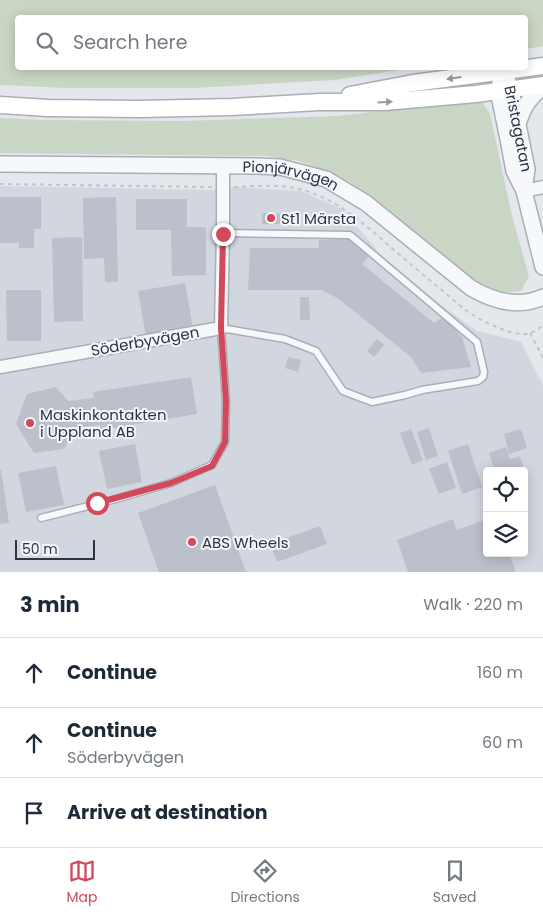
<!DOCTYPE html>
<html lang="en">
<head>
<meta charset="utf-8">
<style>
  :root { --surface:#fff; --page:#f6f6f7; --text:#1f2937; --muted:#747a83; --line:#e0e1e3; --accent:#d1495b }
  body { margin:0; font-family:Poppins,sans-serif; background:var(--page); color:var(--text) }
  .controls { position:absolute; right:15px; bottom:15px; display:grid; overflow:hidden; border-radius:5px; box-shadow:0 2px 12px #0003 }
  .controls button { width:45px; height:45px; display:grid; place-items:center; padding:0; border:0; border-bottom:1px solid var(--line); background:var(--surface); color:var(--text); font:25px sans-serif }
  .scale { position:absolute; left:15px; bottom:12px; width:80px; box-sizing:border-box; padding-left:5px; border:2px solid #2b3445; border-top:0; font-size:14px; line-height:18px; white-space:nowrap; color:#2b3445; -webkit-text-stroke:4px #f4f6f9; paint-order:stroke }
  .stop { position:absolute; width:15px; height:15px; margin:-11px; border:4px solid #d1495b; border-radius:50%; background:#fff }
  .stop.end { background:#d1495b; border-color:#fff; box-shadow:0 1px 5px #0008 }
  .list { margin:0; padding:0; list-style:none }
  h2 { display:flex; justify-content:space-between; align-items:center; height:65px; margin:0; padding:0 20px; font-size:21px }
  h2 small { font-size:16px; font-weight:400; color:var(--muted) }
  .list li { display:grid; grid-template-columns:32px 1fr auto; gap:15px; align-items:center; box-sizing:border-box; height:70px; padding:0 20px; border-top:1px solid var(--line) }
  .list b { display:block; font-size:19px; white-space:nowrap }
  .list p { margin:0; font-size:16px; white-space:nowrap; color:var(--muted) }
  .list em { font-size:16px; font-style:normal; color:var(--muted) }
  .icon { flex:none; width:28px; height:28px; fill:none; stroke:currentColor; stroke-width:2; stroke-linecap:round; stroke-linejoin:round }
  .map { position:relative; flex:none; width:543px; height:572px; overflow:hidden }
  .search { position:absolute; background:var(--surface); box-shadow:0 2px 12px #0003; left:15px; right:15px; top:15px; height:55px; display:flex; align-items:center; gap:12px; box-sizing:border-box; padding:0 18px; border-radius:5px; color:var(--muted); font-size:19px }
  .sheet { height:275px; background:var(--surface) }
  nav { display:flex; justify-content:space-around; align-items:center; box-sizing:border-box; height:70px; border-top:1px solid var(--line); background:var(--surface); font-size:14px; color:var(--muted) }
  nav a { display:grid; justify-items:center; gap:2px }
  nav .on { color:var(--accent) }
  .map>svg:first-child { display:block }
  .built { fill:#d2d6de; fill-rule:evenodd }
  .green { fill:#c9d6c5 }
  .building { fill:#bbc0ca }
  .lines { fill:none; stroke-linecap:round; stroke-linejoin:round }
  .service-casing { stroke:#a9aeb7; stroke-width:9 }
  .minor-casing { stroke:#a9aeb7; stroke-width:15 }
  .tertiary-casing { stroke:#a9aeb7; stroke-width:18 }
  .secondary-casing { stroke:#a9aeb7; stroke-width:19 }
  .path { stroke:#c2c5cb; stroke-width:2; stroke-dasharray:4 4; stroke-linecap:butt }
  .service { stroke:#f7f8fa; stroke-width:6 }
  .minor { stroke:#f7f8fa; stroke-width:12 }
  .tertiary { stroke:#f7f8fa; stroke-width:15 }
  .secondary { stroke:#fff; stroke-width:16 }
  .oneway { fill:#959aa2 }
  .route { stroke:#d1495b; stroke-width:6 }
  .poi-dot { fill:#d1495b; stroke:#f4f6f9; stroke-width:2 }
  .labels { text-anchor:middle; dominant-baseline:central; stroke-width:4; stroke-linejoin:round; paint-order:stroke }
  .street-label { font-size:15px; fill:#2b3445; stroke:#f4f6f9 }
  .poi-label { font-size:15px; fill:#2b3445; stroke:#f4f6f9; text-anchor:start }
</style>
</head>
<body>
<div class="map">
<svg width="543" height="572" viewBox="0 0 543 572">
  <rect width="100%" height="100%" fill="#e4e7ec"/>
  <path class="built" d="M 0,186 L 214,190 L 233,187 L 301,191 L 342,209 L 380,254 L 442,306 L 477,331 L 521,342 L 543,385 L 543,572 L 0,572 ZM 487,471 L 524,471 L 524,553 L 487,553 Z"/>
  <g class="green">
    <polygon points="0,0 543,0 543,46 526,49 526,18 18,18 18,68 412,68 334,80 195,88 68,88 0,85"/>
    <polygon points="482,102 490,114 512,216 529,276 521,291 498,293 468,282 386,207 348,181 334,174 299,161 266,156 0,153 0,118 44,120 182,121 337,116 446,104"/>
  </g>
  <g class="building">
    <polygon points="0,197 41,197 41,229 34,229 34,248 19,248 19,243 0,243"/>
    <polygon points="116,197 118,282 105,282 104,258 84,259 83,198"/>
    <polygon points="136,199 187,199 187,227 206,227 206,275 172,276 171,230 136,230"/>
    <polygon points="262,213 284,214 284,224 262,224"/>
    <polygon points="82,237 83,321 54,322 52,238"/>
    <polygon points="349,238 370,255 362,264 434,323 443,317 462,337 471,367 421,373 411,357 339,299 322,290 248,290 250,248 319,248 319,240"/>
    <polygon points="185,283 193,328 146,336 138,291"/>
    <polygon points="6,290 41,290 41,341 7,341"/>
    <polygon points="300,297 309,297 310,320 300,320"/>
    <polygon points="377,339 384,345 374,357 367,351"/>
    <polygon points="288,357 301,360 298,372 285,368"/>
    <polygon points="191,377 197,414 101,430 100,425 75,428 64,449 34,453 16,424 27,394 56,387 68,401 94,398 93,392"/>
    <polygon points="429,428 438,456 426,460 417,432"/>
    <polygon points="411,429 423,460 412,465 400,433"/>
    <polygon points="521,429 527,448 509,454 504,434"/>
    <polygon points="135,444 142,482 107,489 99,451"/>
    <polygon points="468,444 482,487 462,494 448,451"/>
    <polygon points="506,447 510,459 520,456 525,471 495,471 489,453"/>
    <polygon points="447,462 456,488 439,494 429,469"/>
    <polygon points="56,466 64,505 26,512 18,473"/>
    <polygon points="0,470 1,470 9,523 0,524"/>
    <polygon points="215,485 246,572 159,572 138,513"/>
    <polygon points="453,519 457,530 487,519 487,553 509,553 516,572 408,572 397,540"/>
    <polygon points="320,526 327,544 277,562 270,544"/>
  </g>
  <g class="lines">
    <g class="service-casing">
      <polyline id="service" points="41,518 112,500 171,483 212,465 225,442 226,401 221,328 285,339 316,351 343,391 372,402 405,395 422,390 478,381 483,377 484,372 477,342 350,235 223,233"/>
    </g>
    <g class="minor-casing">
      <g id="minor">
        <polyline points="524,191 543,187"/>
        <polyline points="0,367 221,328 223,233 223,166"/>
      </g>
    </g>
    <g class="tertiary-casing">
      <g id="tertiary">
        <polyline points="503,71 498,91 508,139 514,171 524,191 543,267"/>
        <path id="s1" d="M 507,79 L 511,90 L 527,169 L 524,191"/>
        <path d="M 518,124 C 524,105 529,99 543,86"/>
        <path id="s2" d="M 0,164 L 256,166 L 280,167 L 326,179 L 366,203 L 471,288 C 493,301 519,308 543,297"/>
      </g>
    </g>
    <g class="secondary-casing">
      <g id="secondary">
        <polyline points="350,95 413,83 543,66"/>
        <polyline points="0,105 48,108 140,109 232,107 319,102 384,102 476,94 543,85"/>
      </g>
    </g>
    <g class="path">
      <polyline points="0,184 212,187"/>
      <path d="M 234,187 C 256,186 278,184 299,189 C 338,199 364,224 394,250 C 417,270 441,289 464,309 C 478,319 508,335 525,334 C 532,334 537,329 543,326"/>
      <polyline points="530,333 543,358"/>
    </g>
    <use href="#service" class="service"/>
    <use href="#minor" class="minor"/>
    <use href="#tertiary" class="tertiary"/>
    <use href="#secondary" class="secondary"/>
  </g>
  <defs><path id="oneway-solid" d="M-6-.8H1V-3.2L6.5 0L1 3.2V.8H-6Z" transform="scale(1.25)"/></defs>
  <g class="oneway">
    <use href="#oneway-solid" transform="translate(454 78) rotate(172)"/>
    <use href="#oneway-solid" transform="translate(385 102) rotate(-3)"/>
  </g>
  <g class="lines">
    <polyline class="route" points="97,503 171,483 212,466 225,442 226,401 221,328 223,234"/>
  </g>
  <g class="poi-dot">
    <circle cx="271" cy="218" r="5"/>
    <circle cx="30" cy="423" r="5"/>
    <circle cx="192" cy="542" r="5"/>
  </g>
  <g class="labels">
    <g class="street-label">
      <text stroke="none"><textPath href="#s1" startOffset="51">Bristagatan</textPath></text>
      <text stroke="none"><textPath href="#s2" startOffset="292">Pionjärvägen</textPath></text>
      <text transform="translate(145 341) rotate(-10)">Söderbyvägen</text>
    </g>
    <g class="poi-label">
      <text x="281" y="218">St1 Märsta</text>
      <text x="40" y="414">Maskinkontakten<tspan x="40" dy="17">i Uppland AB</tspan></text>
      <text x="202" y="542">ABS Wheels</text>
    </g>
  </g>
</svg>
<div class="controls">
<button><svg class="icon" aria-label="locate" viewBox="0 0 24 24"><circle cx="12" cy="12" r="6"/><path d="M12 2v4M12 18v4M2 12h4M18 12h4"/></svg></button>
<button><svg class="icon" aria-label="layers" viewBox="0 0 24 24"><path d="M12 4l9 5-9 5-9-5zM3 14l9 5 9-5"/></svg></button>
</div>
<div class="scale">50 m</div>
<div class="stop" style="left:97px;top:503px"></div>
<div class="stop end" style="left:223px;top:234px"></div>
<div class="search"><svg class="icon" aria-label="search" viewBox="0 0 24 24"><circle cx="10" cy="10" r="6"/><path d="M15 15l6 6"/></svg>Search here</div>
</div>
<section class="sheet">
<h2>3 min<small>Walk · 220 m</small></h2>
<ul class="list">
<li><svg class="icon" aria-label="ahead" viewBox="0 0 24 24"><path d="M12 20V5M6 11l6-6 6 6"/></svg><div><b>Continue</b></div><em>160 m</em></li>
<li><svg class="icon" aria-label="ahead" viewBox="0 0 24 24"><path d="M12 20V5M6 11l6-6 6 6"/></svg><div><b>Continue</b><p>Söderbyvägen</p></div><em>60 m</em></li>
<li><svg class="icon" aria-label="arrive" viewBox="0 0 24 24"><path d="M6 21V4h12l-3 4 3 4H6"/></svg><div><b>Arrive at destination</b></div></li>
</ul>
</section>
<nav>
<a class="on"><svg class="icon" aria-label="map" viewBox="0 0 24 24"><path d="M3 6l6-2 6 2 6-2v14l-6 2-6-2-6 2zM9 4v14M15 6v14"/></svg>Map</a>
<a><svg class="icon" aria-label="directions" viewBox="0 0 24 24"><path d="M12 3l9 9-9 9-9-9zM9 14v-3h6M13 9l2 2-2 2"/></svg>Directions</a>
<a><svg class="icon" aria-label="saved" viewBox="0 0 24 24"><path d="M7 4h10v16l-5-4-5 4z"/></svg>Saved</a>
</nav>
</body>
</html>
